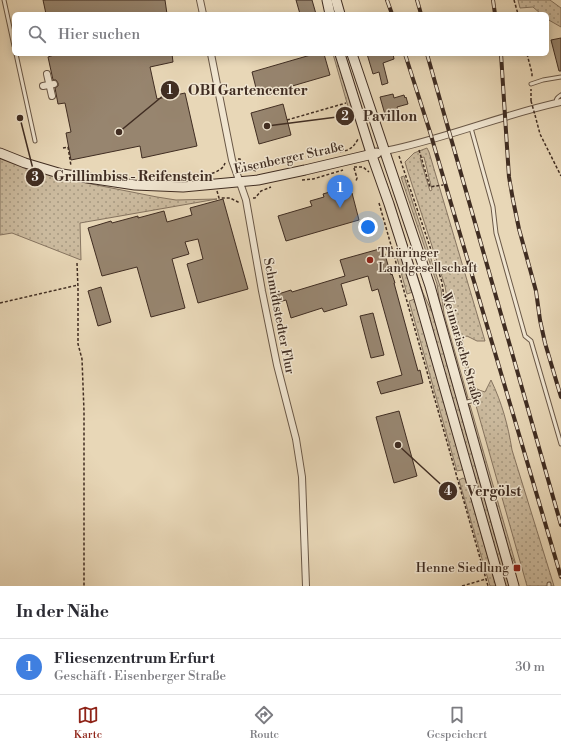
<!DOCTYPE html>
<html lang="de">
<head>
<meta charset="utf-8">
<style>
  :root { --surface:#fff; --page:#f2f2f3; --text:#2b2b33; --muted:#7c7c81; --line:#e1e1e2; --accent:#8f2418 }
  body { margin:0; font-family:"Libre Bodoni",serif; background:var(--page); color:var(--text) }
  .you { position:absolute; left:368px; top:227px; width:14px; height:14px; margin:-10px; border:3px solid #fff; border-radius:50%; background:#1a73e8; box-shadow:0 0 0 6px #1a73e833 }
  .badge { display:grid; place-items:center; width:26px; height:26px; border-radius:50%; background:var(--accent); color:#fff; font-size:13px; font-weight:700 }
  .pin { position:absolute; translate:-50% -33px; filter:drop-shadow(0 1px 2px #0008) }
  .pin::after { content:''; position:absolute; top:21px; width:14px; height:12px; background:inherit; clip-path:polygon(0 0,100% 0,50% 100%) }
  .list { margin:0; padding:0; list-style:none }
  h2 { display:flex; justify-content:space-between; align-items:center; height:52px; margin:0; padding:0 16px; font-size:17px }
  h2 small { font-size:13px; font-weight:400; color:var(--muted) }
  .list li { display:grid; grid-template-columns:26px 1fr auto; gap:12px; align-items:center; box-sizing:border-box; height:56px; padding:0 16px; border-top:1px solid var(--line) }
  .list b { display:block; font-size:15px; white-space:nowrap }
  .list p { margin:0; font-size:13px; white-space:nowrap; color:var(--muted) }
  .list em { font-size:13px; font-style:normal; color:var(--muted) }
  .icon { flex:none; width:22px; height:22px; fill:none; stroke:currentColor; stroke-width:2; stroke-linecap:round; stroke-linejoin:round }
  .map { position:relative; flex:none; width:561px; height:586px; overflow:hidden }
  .search { position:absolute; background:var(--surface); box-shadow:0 2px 10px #0003; left:12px; right:12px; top:12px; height:44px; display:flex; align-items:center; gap:10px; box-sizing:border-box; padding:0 14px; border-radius:6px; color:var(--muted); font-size:15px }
  .sheet { height:108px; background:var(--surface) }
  nav { display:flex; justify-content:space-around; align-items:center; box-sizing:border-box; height:56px; border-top:1px solid var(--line); background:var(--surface); font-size:11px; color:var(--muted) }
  nav a { display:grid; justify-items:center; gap:2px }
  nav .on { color:var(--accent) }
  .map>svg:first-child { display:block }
  .grass { fill:url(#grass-dots); stroke:#867460; fill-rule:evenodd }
  .building { fill:#97856f; stroke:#402d22 }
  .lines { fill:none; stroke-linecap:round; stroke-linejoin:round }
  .lane-casing { stroke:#6a5847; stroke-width:5 }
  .street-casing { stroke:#6a5847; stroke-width:8 }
  .secondary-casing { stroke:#402d22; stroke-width:11 }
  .path { stroke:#402d22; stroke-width:1.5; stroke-dasharray:3 2; stroke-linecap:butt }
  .lane { stroke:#f0e5d0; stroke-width:3 }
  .street { stroke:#f0e5d0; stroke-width:6 }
  .secondary { stroke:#f0e5d0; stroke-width:9 }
  .rail-casing { stroke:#402d22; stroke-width:4 }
  .rail { stroke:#f0e5d0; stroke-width:2.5; stroke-dasharray:8; stroke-linecap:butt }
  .path-bridge { stroke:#402d22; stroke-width:1.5; stroke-dasharray:3 2; stroke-linecap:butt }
  .poi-dot { fill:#8f2418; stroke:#f0e5d0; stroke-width:1.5 }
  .labels { text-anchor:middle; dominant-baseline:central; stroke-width:3; stroke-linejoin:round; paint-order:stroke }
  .street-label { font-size:13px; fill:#402d22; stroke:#f0e5d0 }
  .poi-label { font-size:13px; fill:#402d22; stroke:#f0e5d0; text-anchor:start }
  .leader { fill:none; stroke:#402d22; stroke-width:1.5 }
  .callout-dot { fill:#402d22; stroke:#f0e5d0; stroke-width:1.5 }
  .mark-label { font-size:12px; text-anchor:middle; font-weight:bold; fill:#fff }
  .callout-label { font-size:14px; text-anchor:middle; font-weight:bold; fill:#402d22; stroke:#f0e5d0; stroke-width:3; stroke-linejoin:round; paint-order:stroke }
</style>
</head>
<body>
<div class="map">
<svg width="561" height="586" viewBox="0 0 561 586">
  <defs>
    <pattern id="grass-dots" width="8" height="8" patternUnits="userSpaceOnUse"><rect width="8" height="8" fill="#cbba9e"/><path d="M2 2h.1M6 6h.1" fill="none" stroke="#a69880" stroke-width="1.8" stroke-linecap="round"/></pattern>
  </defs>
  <rect width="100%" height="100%" fill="#e8d7b7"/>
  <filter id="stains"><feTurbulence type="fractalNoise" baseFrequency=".005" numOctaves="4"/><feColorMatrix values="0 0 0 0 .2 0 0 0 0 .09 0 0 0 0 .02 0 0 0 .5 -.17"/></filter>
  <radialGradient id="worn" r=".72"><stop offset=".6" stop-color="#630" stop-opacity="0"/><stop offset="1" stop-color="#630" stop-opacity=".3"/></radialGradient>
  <g class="grass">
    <polygon points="518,0 550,0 561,8 561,27 547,19 547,14 541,14 533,7 520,8"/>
    <polygon points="333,54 336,54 352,109 349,110"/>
    <path d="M 427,148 L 429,152 L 485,341 L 477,341 L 467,336 L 462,338 C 464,348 470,381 476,388 C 478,390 482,391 485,392 L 491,380 C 502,403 508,425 512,450 L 554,586 L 527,586 L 449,310 L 445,286 L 407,169 L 405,162 L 414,153 ZM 424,157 L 432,190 L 430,191 L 420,158 Z"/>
    <polygon points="0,158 29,169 66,179 157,197 176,200 217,199 80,223 81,260 12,233 0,235"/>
    <polygon points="404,176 437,277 441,289 444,314 468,398 465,399 440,305 437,284 401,177"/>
    <polygon points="385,181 386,181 423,293 433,314 509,586 505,586 420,287"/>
    <polygon points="401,257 404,263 413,292 407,294 397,258"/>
    <polygon points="415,299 463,468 462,470 457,471 409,301"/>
    <polygon points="470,405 516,565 509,552 467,406"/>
    <polygon points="463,478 466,480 496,586 490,586 459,480"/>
  </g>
  <g class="building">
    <polygon points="43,0 165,0 167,14 46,14"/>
    <polygon points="296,0 312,0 316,14 300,14"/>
    <polygon points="561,38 561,71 559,71 551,40"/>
    <polygon points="54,54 172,54 173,62 150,67 157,99 185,93 197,146 142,158 140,146 71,160 66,133 71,132 65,103 58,104 55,88 58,86 58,83 56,80 53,80 48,57 54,55"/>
    <polygon points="314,54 324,54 330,75 258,96 252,72"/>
    <polygon points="367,54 393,54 394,59 383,63 388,83 382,85 379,72 373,74"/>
    <polygon points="393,94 394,98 404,95 405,98 406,97 408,104 397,107 399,114 386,118 380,97"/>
    <polygon points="283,104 291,135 259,144 251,113"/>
    <polygon points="343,188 352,193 359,220 286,241 278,216 312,206 310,201 324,197 323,194"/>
    <polygon points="223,199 248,289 198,303 187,264 203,259 198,239 185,242 189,254 172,259 185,308 151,317 137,267 102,276 88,228 111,221 112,223 138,216 138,218 164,211 167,222 192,215 190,208"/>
    <polygon points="383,248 391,275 392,274 395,283 394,283 418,371 420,370 423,383 381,394 377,382 402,375 378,289 372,291 368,276 341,284 347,305 324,312 322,308 291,318 286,300 275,303 272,296 291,290 292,292 345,276 340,260"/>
    <polygon points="101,287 111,322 98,326 88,291"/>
    <polygon points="373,313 384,355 371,358 360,316"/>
    <polygon points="399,411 417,476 394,483 376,417"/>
  </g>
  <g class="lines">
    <g class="lane-casing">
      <g id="lane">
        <polyline points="4,0 14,46"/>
        <polyline points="16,54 35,141"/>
        <polyline points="531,84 543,80 561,77"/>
        <path d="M 557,103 C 555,99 558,97 561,95"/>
        <polyline points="471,128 493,207 496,233 525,336 531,341 561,444"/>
        <polyline points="463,403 471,401"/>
        <polyline points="549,584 549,586"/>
      </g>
    </g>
    <g class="street-casing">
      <g id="street">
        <polyline points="200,0 203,14"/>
        <polyline points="211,54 232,160 246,200 262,291 277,365 296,439 302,477 306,586"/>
        <polyline points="47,74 52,96"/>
        <polyline points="43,86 54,84"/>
        <path d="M 385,151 C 445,139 501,115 561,102"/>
      </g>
    </g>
    <g class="secondary-casing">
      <g id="secondary">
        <polyline points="327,0 330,14"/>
        <polyline points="336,0 340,14"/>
        <polyline points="340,54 371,153 389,204 418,295 501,586"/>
        <polyline points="352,54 430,286 514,586"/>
        <polyline points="0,153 25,163 62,174 135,185 183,187 258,180 305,170 377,153"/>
      </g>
    </g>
    <g class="path">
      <polyline points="514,0 518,14"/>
      <polyline points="527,54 532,73 532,78"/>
      <polyline points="531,101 531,89"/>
      <polyline points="535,115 540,134 561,176"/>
      <polyline points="287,120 346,103"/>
      <polyline points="63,148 68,147 71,166"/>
      <polyline points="419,150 430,187 443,185"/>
      <path d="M 340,152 C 350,150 353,148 358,139"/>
      <polyline points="399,156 442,282 445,306"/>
      <polyline points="238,159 240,159 248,169 257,171"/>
      <polyline points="354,167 363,167 369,172"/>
      <polyline points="354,168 357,178 356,181"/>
      <path d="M 172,178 C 183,177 210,177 219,170 C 222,169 224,166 225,163"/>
      <polyline points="302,180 313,179 343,170"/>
      <polyline points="217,191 219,198 230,198 238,202 239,201"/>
      <polyline points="253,198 255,198 261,191 271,187"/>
      <polyline points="379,203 488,586"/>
      <polyline points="77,263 78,288 78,344 82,359 84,411 84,586"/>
      <polyline points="0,303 78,285"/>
      <polyline points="462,586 486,579"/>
    </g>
    <use href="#lane" class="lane"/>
    <use href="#street" class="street"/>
    <use href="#secondary" class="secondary"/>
    <g class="rail-casing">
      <g id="rail">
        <polyline points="387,0 392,14"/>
        <polyline points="417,0 421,14"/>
        <polyline points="493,0 495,14"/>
        <polyline points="405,54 430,132 561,577"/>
        <polyline points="427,54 561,525"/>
        <polyline points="501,54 507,147 509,177 513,200 519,229 536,291 540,320 545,343 561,397"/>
      </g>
    </g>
    <use href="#rail" class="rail"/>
    <polyline class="path-bridge" points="531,101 535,115"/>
  </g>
  <g class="poi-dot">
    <circle cx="370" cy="260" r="4"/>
    <rect x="513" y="564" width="8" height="8" rx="2"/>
  </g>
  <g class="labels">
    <g class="street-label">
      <text transform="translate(289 158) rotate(-12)">Eisenberger Straße</text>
      <text transform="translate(279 316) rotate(79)">Schmidtstedter Flur</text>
      <text transform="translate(462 349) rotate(74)">Weimarische Straße</text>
    </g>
    <g class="poi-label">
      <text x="378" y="253">Thüringer<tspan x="378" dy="15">Landgesellschaft</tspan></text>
      <text x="509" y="568" text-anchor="end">Henne Siedlung</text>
    </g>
  </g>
  <path class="leader" d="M119 132L170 90M267 126L345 116M20 118L35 177M398 445L448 491"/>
  <g class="callout-dot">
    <circle cx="119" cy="132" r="4"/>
    <circle cx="267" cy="126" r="4"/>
    <circle cx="20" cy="118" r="4"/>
    <circle cx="398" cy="445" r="4"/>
    <circle cx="170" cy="90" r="10"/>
    <circle cx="345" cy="116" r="10"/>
    <circle cx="35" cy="177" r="10"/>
    <circle cx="448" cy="491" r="10"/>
  </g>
  <g class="mark-label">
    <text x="170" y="94">1</text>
    <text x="345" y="120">2</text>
    <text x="35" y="181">3</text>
    <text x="448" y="495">4</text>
  </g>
  <g class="callout-label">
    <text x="248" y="95">OBI Gartencenter</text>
    <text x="390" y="121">Pavillon</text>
    <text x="133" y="181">Grillimbiss - Reifenstein</text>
    <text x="494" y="496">Vergölst</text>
  </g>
  <rect width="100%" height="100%" filter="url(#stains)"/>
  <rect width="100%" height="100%" fill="url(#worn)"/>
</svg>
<div class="you"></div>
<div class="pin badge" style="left:340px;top:208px;background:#3f7fe0">1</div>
<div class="search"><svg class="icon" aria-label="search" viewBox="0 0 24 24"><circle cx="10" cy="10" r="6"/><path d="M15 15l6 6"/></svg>Hier suchen</div>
</div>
<section class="sheet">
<h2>In der Nähe<small></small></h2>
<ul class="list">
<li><span class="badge" style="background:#3f7fe0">1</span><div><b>Fliesenzentrum Erfurt</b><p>Geschäft · Eisenberger Straße</p></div><em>30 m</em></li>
</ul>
</section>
<nav>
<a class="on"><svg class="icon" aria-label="map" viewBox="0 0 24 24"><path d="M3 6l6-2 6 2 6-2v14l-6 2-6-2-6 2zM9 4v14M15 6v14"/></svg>Karte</a>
<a><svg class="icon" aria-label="directions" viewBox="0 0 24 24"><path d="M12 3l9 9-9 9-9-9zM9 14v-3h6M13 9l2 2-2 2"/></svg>Route</a>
<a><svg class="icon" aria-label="saved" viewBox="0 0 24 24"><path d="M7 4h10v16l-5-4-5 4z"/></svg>Gespeichert</a>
</nav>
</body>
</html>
